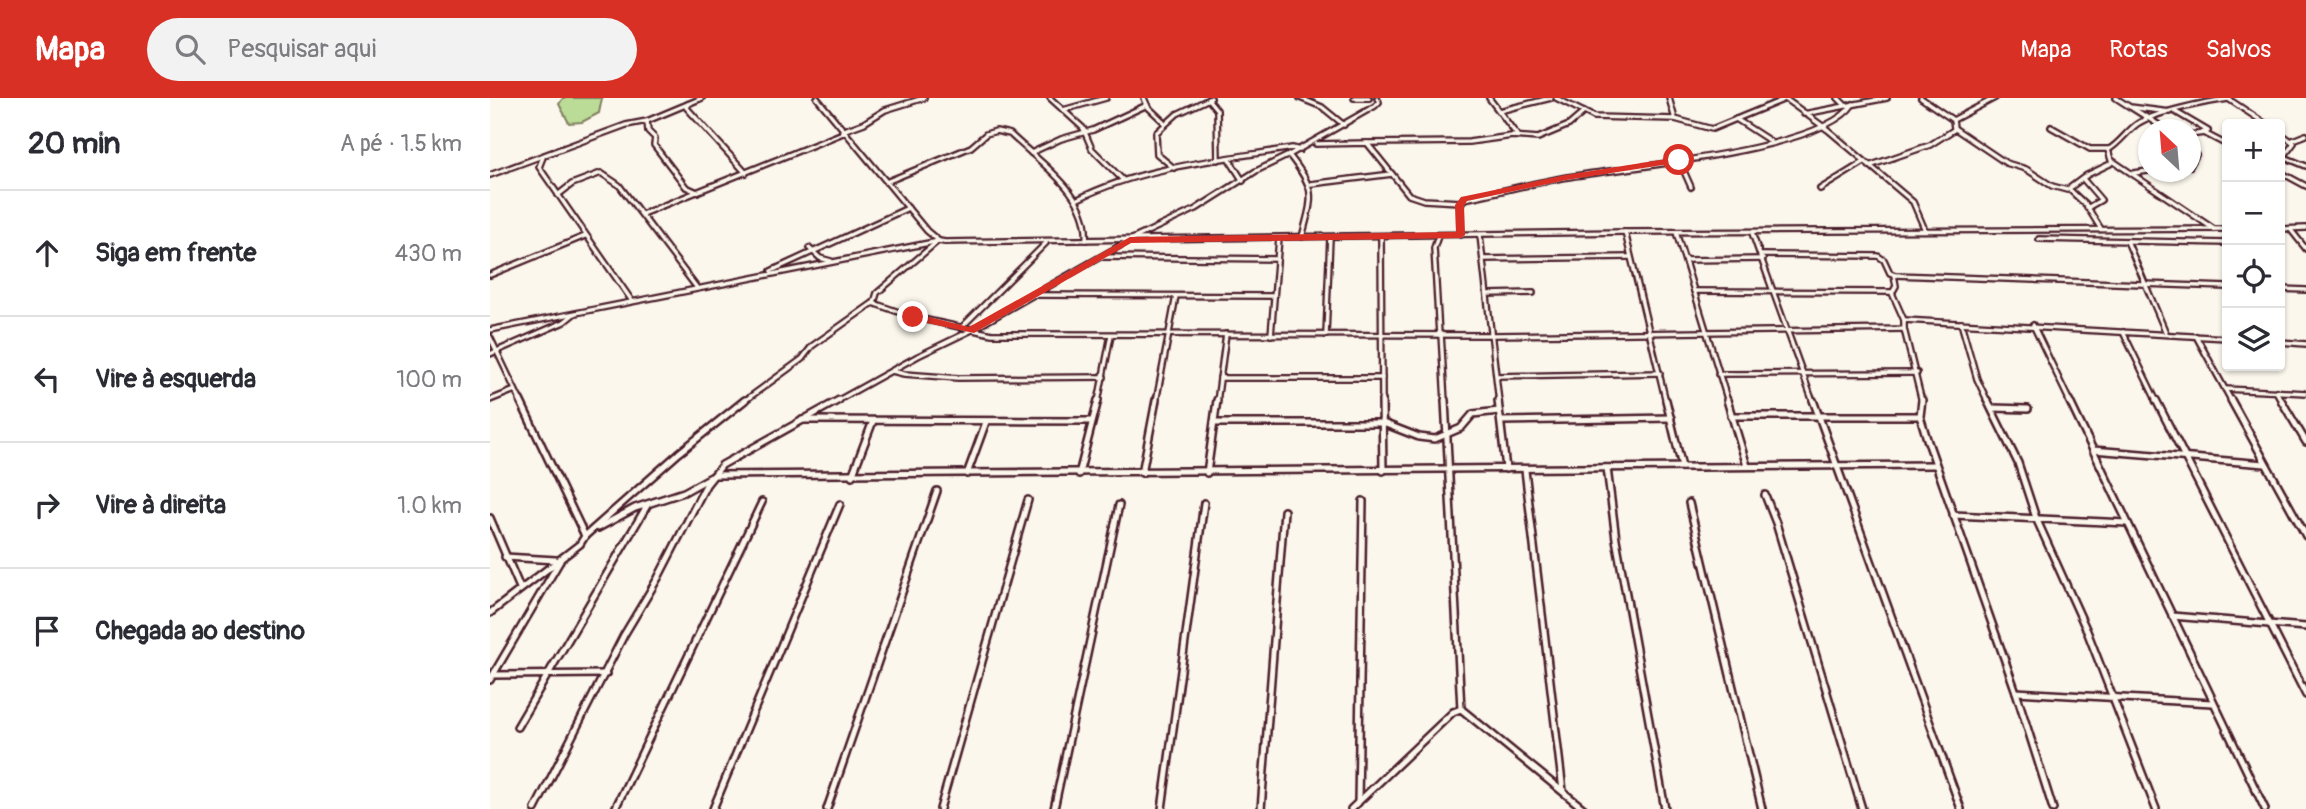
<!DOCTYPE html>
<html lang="pt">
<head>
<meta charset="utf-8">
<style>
  :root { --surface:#fff; --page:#f2f2f3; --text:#2b2b33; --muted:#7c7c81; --line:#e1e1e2; --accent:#d93025 }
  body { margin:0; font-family:Pangolin,sans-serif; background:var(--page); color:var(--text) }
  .controls { position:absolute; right:21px; top:21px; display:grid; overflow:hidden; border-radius:7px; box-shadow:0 2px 5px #0004 }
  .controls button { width:63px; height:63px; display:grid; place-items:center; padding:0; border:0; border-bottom:2px solid var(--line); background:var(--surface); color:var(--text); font:35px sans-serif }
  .compass { position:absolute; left:1648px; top:21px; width:63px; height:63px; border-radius:50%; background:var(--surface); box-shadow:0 2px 5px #0004; rotate:334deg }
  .stop { position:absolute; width:21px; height:21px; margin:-16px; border:5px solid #d93025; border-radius:50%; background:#fff }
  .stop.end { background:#d93025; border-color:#fff; box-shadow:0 2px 7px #0008 }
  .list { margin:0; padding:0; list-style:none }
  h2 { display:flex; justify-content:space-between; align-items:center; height:91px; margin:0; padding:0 28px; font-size:30px }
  h2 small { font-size:23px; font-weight:400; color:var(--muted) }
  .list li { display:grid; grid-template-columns:46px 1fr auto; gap:21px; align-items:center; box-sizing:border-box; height:126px; padding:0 28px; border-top:2px solid var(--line) }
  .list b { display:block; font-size:26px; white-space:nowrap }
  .list em { font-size:23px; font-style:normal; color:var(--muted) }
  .icon { flex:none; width:38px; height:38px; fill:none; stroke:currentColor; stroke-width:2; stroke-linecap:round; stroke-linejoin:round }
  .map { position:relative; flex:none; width:1816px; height:711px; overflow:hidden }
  header { display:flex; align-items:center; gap:42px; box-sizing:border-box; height:98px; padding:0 35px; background:var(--accent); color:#fff }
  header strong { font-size:33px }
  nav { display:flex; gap:38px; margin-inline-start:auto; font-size:24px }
  .search { width:490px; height:63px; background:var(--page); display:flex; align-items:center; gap:18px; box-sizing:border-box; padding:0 24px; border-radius:38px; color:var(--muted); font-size:26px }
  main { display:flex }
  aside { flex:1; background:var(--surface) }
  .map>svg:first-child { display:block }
  .green { fill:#badc96; stroke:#827e60; stroke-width:2 }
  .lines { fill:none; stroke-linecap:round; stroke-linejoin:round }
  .street-far1-casing { stroke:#4a1f2b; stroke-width:8 }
  .street-casing { stroke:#4a1f2b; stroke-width:10 }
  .street-far1 { stroke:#fbf7ec; stroke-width:3.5 }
  .street { stroke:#fbf7ec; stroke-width:5 }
  .route { fill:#d93025 }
</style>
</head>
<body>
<header>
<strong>Mapa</strong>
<div class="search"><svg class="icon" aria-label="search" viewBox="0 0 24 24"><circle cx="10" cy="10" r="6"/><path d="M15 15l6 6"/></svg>Pesquisar aqui</div>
<nav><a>Mapa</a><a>Rotas</a><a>Salvos</a></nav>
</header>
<main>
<aside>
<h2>20 min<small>A pé · 1.5 km</small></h2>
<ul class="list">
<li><svg class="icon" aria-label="ahead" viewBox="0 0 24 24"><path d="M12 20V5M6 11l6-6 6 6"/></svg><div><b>Siga em frente</b></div><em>430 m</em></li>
<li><svg class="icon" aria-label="left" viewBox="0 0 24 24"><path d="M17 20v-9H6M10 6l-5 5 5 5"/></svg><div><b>Vire à esquerda</b></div><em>100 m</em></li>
<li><svg class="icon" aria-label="right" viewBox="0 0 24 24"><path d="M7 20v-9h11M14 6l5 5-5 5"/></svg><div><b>Vire à direita</b></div><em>1.0 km</em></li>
<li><svg class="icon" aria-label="arrive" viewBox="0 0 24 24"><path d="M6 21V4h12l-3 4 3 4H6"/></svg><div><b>Chegada ao destino</b></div></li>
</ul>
</aside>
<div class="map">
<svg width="1816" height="711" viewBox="0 0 1816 711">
  <rect width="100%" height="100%" fill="#fbf7ec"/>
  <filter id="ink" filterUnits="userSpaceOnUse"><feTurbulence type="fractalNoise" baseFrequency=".0143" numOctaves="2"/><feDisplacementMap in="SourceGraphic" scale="14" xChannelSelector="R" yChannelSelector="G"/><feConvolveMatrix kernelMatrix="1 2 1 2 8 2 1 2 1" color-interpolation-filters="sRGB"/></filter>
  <g filter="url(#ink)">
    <polygon class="green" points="73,0 112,0 109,15 92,24 79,25 69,6"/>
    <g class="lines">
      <g class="street-far1-casing">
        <g id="street-far1">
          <polyline points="327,0 437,133 449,143 455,144 1135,134 1737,131"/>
          <polyline points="560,0 593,30 602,51 633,82"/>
          <polyline points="654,0 658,9 675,25"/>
          <polyline points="810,0 832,9 854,27"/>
          <polyline points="864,0 879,0"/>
          <polyline points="999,0 1027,37"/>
          <polyline points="1066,0 1104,19 1185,21 1222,31 1295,1"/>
          <polyline points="1179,0 1185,21"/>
          <polyline points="1294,0 1338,32 1423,104 1435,132"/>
          <polyline points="1348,0 1355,7"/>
          <polyline points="1431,0 1463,22"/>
          <path d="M 1505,0 L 1463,22 L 1464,30 L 1516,65 L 1536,71 L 1562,88 L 1577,92 L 1597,77 L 1622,65 L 1618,52 C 1630,45 1636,34 1647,26 C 1665,14 1716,4 1738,1"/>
          <polyline points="1626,0 1640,9 1680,14"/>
          <polyline points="1737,0 1776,26"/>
          <polyline points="718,1 727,12 728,62"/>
          <polyline points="198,6 196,9 256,75"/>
          <polyline points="1642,10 1677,32"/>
          <polyline points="573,12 616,0"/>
          <polyline points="1009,13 1061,0"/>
          <polyline points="1684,13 1718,33 1712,35"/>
          <polyline points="1314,16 1397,0"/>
          <polyline points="1246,21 1280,43"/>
          <polyline points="157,23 158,33 165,40 164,47 196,89 207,94"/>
          <polyline points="1561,29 1600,51 1619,51"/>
          <polyline points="352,33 374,25 395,12 434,0"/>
          <polyline points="1790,35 1804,45 1790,64"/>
          <polyline points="1700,37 1714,35 1737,47"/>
          <polyline points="1803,42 1816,37"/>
          <polyline points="877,45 979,44 1022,38 1048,40 1079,27 1094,14"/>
          <polyline points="826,46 877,45 919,97 934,102 970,104"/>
          <polyline points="1700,50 1706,57 1700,68"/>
          <polyline points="541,55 571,41 603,32 657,7"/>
          <polyline points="53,59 49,69 142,203"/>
          <polyline points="1794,59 1816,68"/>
          <polyline points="739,61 753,83"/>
          <polyline points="1189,62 1201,89"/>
          <polyline points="1623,63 1724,131"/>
          <polyline points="1379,68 1440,47 1465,31"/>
          <polyline points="684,70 667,56 666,35 687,16 721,0"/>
          <polyline points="1790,74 1816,88"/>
          <polyline points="1644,75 1658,73"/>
          <polyline points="0,77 136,27 157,23 212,0"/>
          <polyline points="1593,81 1611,102 1597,110"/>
          <path d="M 396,84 L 481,49 L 496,36 L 506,33 L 520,36 C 550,65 600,96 596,142"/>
          <polyline points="821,86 902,76"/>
          <polyline points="1330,91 1374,64"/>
          <polyline points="1580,92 1596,107 1611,131"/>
          <polyline points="68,97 82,86 111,75 129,87 207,190"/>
          <path d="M 588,101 C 654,68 730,62 802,50 L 810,52"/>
          <polyline points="152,116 353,35"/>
          <polyline points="1790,131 1816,130"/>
          <polyline points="1801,132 1816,151"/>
          <polyline points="1135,134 1176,304"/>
          <polyline points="1186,134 1238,304"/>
          <polyline points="1262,135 1323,304"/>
          <path d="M 971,137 L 970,107 L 974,101 C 1009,94 1043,85 1078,79 C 1136,69 1334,53 1363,6"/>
          <polyline points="990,137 1009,304"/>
          <polyline points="891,138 892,304"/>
          <polyline points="948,138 944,150 949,237"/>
          <path d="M 812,139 C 823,97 827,93 799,57 L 885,8 L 889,4 L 887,0"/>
          <polyline points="1549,141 1737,145"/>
          <polyline points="1637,143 1676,235"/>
          <polyline points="319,150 330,160 341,163"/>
          <polyline points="1272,157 1388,158 1394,162 1400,175 1405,177 1737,189"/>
          <polyline points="611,159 786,161"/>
          <polyline points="993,161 1140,159"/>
          <polyline points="1195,162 1273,161"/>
          <polyline points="281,173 418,110"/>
          <polyline points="0,177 95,138"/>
          <polyline points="1404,177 1406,188 1402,195 1414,222"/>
          <polyline points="1790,191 1816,192"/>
          <polyline points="1204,193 1403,194"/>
          <polyline points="998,196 1043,195"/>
          <polyline points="542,197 783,198"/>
          <polyline points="384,205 387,195 448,143"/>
          <polyline points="1471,225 1487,281 1498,304"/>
          <polyline points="1543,227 1580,304"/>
          <polyline points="471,230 556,145"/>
          <polyline points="1414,231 1432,304"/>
          <polyline points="0,232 449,143"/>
          <polyline points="1633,234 1667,304"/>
          <polyline points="951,236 955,304"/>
          <polyline points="781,237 789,140"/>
          <polyline points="836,237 840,139"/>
          <polyline points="1706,238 1742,304"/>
          <polyline points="0,239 31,304"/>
          <polyline points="1790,244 1816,246"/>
          <polyline points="0,256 74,224 84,216"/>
          <polyline points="402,273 414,276 468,280 614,279"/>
          <polyline points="1228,276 1427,275"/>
          <polyline points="1007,278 1170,275"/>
          <polyline points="730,280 892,280"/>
          <polyline points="1735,291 1816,295"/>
          <polyline points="1786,293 1792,304"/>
          <polyline points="0,302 25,292"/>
          <polyline points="253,304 312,261 322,248 383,205 423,219 502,236 1003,237 1414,231 1414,222 1737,240"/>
          <polyline points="345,304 428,258 480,233 640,142 706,111 766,73 799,57"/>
          <polyline points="608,304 621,237"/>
          <polyline points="666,304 686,198"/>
          <polyline points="727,304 736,236"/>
        </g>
      </g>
      <g class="street-casing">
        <g id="street">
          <polyline points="892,302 893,373"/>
          <polyline points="955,302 971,611"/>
          <polyline points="1008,302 1016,371"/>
          <polyline points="1176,302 1192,369"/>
          <polyline points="1237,302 1257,368"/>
          <polyline points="1323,302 1471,711"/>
          <polyline points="1432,302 1430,318 1437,341 1526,594 1563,711"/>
          <polyline points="1497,302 1528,365 1546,420 1597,533 1666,711"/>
          <polyline points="1579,302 1775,711"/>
          <polyline points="1666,302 1816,597"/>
          <polyline points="1741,302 1816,438"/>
          <polyline points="1791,302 1816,344"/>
          <polyline points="1502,310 1538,311"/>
          <polyline points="1241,318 1429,318"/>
          <polyline points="312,322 602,323"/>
          <polyline points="1011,323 1181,320"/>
          <polyline points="724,325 893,325 929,339 945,341 971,330 983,316 1009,313"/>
          <polyline points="1603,352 1775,366"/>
          <polyline points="1117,370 1126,441 1175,711"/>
          <polyline points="1035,372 1073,693"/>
          <polyline points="652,375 666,302"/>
          <polyline points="717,375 727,302"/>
          <polyline points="477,376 496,324"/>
          <polyline points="589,376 608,302"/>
          <polyline points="224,377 1445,367"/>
          <polyline points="362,378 383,323"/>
          <polyline points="1275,397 1286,425 1372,711"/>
          <polyline points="1199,405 1272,711"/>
          <polyline points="1463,417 1637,425"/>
          <polyline points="0,420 30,490"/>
          <polyline points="108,430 145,410 194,394 221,379"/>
          <polyline points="95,438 189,355 255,302"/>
          <polyline points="15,459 66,462"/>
          <polyline points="0,515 90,446 95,438 30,302"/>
          <polyline points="1682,518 1816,529"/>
          <polyline points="4,577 116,576"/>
          <polyline points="0,582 70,463"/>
          <polyline points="1526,594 1722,605"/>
          <polyline points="971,611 1094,711"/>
          <polyline points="27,629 158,406"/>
          <polyline points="868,705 873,403"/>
          <polyline points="45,711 134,537 168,480 216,387 232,367 349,302"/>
          <polyline points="125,711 272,404"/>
          <polyline points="223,711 350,406"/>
          <polyline points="337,711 447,393"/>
          <polyline points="450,711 538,402"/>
          <polyline points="564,711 629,407"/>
          <polyline points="672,711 714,405"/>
          <polyline points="771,711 794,413"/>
          <polyline points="861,711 963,614 971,611"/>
        </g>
      </g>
      <use href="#street-far1" class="street-far1"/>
      <use href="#street" class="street"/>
    </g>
  </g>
  <polygon class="route" points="1189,59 1192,64 1076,82 977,103 974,108 975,137 971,140 641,145 484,235 423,222 418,219 423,215 479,229 640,139 966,134 965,107 971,99 1076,77"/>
</svg>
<div class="controls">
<button>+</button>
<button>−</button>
<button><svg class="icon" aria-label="locate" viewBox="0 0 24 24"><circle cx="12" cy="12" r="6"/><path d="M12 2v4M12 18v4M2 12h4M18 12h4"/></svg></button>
<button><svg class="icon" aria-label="layers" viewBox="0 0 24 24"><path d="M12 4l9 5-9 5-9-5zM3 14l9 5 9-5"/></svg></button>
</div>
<svg class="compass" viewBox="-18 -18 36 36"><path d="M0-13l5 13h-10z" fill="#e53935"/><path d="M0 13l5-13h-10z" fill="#7c7c81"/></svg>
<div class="stop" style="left:1189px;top:62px"></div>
<div class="stop end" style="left:423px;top:219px"></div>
</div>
</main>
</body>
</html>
